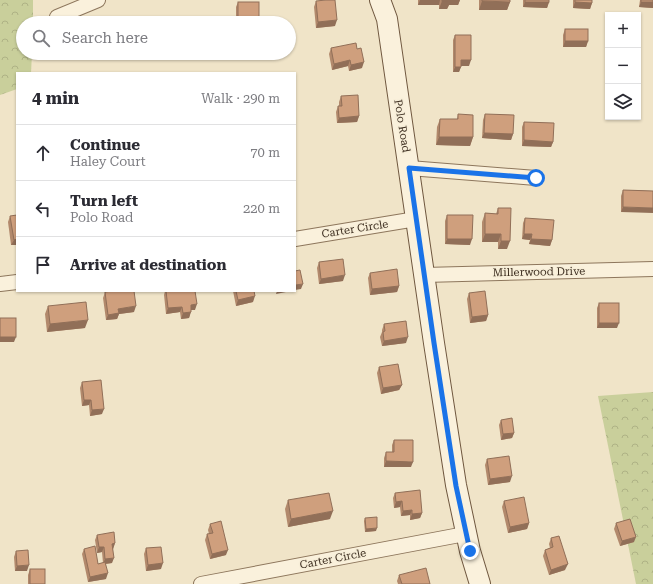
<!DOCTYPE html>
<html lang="en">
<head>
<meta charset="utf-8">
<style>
  :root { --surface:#fff; --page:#f2f2f3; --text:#2b2b33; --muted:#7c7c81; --line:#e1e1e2 }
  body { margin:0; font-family:"Roboto Serif",serif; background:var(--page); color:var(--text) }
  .controls { position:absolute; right:12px; top:12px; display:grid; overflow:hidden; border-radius:0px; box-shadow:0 1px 3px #0004 }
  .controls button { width:36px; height:36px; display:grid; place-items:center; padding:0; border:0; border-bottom:1px solid var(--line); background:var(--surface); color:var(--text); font:20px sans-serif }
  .stop { position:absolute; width:12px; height:12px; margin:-9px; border:3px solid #1a73e8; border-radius:50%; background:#fff }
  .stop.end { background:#1a73e8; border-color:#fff; box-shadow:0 1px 4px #0008 }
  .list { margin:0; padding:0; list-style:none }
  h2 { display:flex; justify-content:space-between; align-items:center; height:52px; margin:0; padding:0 16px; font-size:17px }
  h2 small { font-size:13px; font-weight:400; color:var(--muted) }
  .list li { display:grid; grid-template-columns:26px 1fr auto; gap:12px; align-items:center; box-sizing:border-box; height:56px; padding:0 16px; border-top:1px solid var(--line) }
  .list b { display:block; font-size:15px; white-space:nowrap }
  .list p { margin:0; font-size:13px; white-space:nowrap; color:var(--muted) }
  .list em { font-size:13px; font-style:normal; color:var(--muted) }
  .icon { flex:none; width:22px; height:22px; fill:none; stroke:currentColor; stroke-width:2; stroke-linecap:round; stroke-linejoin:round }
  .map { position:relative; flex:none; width:653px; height:584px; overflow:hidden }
  .search { position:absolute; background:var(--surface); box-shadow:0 1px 3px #0004; left:16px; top:16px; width:280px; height:44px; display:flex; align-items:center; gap:10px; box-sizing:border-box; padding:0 14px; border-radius:22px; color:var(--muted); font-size:15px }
  .panel { position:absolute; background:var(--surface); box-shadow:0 1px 3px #0004; left:16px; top:72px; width:280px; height:220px; border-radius:0px }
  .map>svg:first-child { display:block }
  .forest { fill:url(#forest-crowns) }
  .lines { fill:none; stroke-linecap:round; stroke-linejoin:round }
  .minor-casing { stroke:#8d765c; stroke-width:16 }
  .secondary-casing { stroke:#6f573f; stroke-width:22 }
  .minor { stroke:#faf1dc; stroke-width:14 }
  .secondary { stroke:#faf1dc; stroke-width:20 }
  .wall { fill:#b2896c }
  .shaded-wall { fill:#916f58 }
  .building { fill:#cf9f7d; stroke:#916f58 }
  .route { stroke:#1a73e8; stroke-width:5 }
  .labels { text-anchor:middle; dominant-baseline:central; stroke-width:3; stroke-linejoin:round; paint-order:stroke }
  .street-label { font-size:11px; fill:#3d2e20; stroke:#f7eed8 }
</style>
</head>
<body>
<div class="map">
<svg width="653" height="584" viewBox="0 0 653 584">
  <defs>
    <pattern id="forest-crowns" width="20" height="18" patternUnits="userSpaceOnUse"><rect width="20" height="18" fill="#c9cf9b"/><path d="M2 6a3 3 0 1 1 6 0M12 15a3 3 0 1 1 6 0" fill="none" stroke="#aeb285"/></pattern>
  </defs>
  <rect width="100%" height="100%" fill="#f0e4c8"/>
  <g class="forest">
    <polygon points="0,0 33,0 33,23 23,23 23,53 32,53 31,73 17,73 17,89 0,95"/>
    <polygon points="653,392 653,584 636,584 598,396"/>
  </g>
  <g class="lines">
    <g class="minor-casing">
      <g id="minor">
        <polyline points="57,17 98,0"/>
        <polyline points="409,168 536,178"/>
        <polyline points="295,239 416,219"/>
        <polyline points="424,275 653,269"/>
        <polyline points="0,284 17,282"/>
        <polyline points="201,584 465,534"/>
      </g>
    </g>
    <g class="secondary-casing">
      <polyline id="secondary" points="380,0 387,19 434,343 456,485 470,551 480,584"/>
    </g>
    <use href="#minor" class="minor"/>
    <use href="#secondary" class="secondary"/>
  </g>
  <g class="wall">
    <polygon points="418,0 460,0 458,5 449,5 447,9 439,9 439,5 418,5"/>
    <polygon points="479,0 510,0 510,2 507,10 479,10"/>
    <polygon points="523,0 549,0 549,2 547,8 523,7"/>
    <polygon points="573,0 592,0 592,3 590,9 573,8"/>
    <polygon points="640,0 653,0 653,8 639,7"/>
    <polygon points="316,1 335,26 316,28 314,7"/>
    <polygon points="238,2 259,23 236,23 236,7"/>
    <polygon points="565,29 588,41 586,47 563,47 563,35"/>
    <polygon points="455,35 469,66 461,66 459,72 453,72 453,40"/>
    <polygon points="331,48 357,49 362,68 349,71 348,66 332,70 329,54"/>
    <polygon points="97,53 121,53 98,57"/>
    <polygon points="341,96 359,116 357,122 337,123 336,112 338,106 339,106 339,102"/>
    <polygon points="458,114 473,137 470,146 436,145 437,127 440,119 457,119"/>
    <polygon points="485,114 513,134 511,140 482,138 483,120"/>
    <polygon points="524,122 553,142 551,147 522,146 522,127"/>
    <polygon points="623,190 653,191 621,212 621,196"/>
    <polygon points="498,208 507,249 498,249 498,242 482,242 482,222 485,213 496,214"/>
    <polygon points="447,215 470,245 445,244 445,221"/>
    <polygon points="10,216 17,245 11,245 8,222"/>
    <polygon points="525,218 552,240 550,246 529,244 530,240 522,239 523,223"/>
    <polygon points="319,262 343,281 319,284 317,268"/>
    <polygon points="370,273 399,286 397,292 370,295 368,278"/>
    <polygon points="165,291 195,291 195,310 191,310 189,318 181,319 180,312 166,314 164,295"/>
    <polygon points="233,291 254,291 253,302 236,306"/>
    <polygon points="105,292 134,312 119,314 117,319 106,320 103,298"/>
    <polygon points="469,293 488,315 486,321 470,323 467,299"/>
    <polygon points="599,303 617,328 597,328 597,308"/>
    <polygon points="48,306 85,328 47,332 45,314"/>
    <polygon points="384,324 406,343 382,346 380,337 382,332 382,330"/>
    <polygon points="379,367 402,385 399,390 381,394 377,373"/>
    <polygon points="82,382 102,414 90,416 89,405 82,406 80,388"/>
    <polygon points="501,420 514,433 512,438 501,440 499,425"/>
    <polygon points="394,440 411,467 384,467 384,458 386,452 392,452 392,445"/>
    <polygon points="487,459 510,482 488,485 485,465"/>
    <polygon points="395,493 422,513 420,518 410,520 410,515 401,516 400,507 394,508 393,498"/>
    <polygon points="288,500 330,519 288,527 285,509"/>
    <polygon points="504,501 529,523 527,529 508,533 502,507"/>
    <polygon points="365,518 376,531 365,532 364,521"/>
    <polygon points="616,523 634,542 620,546 614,529"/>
    <polygon points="210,524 226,555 210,559 205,540 207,534 209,534 208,530"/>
    <polygon points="97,535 115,543 113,549 112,563 106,564 106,579 88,582 82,554 84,549 98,564 103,563 102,552 97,553 95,540"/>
    <polygon points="551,538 565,570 549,575 543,556 545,550 550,548 549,544"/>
    <polygon points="146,548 161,569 146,571 144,554"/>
    <polygon points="16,551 27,571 15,571 14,557"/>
    <polygon points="30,569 45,584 28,584 28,575"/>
    <polygon points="399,575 430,584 398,584 397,581"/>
  </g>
  <g class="shaded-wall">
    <polygon points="420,0 440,0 439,5 418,5"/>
    <polygon points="449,0 460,0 458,5 449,5 447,9 439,9 442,1"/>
    <polygon points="482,1 510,2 507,10 479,10"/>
    <polygon points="525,2 549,2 547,8 523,7"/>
    <polygon points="575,2 592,3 590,9 573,8"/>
    <polygon points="641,2 653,2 653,8 639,7"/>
    <polygon points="337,20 335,26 316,28 318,22"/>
    <polygon points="565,41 588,41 586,47 563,47"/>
    <polygon points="66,53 90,53 65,57"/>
    <polygon points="100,53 121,53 98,57"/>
    <polygon points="131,53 161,53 160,57 129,56"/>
    <polygon points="350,60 348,66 332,70 334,64"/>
    <polygon points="461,60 471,60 469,66 459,66"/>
    <polygon points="364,62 362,68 349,71 351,65"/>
    <polygon points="455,67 461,67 459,72 453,72"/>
    <polygon points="359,116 357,122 337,123 339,118"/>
    <polygon points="484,133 513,134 511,140 482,138"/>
    <polygon points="439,137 473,137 470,146 436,145"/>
    <polygon points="524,140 553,142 551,147 522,146"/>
    <polygon points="623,207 653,208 653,213 621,212"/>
    <polygon points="485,234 501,234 498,242 482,242"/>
    <polygon points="524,234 532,234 530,240 522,239"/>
    <polygon points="17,239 17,245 11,245 14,240"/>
    <polygon points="447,239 472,239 470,245 445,244"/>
    <polygon points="531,239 552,240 550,246 529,244"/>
    <polygon points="501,241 510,241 507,249 498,249"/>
    <polygon points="345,275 343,281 319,284 321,279"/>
    <polygon points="303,284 301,289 295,290 295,285"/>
    <polygon points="399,286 397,292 370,295 372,289"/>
    <polygon points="277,291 291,291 276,294"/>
    <polygon points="255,296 253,302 236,306 238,300"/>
    <polygon points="197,304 195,310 189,310 191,305"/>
    <polygon points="136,306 134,312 119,314 117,319 106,320 108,315 118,309"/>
    <polygon points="182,307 180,312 166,314 168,308"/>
    <polygon points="191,312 189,318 181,319 183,313"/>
    <polygon points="488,315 486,321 470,323 472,317"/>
    <polygon points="88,320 85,328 47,332 50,324"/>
    <polygon points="599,323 619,323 617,328 597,328"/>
    <polygon points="0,337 16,337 14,342 0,342"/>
    <polygon points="408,337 406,343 382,346 384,341"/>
    <polygon points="402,385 399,390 381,394 383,388"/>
    <polygon points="84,400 91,400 89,405 82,406"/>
    <polygon points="104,409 102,414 90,416 92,410"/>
    <polygon points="514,433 512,438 501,440 503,434"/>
    <polygon points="386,461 413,462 411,467 384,467"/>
    <polygon points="512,476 510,482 488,485 490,479"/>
    <polygon points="402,501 400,507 394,508 396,502"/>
    <polygon points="412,510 410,515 401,516 403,511"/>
    <polygon points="333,511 330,519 288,527 291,519"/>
    <polygon points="422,513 420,518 410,520 412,514"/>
    <polygon points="529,523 527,529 508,533 510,527"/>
    <polygon points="377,528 376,531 365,532 366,529"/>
    <polygon points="636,537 634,542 620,546 622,541"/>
    <polygon points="115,543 113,549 110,549 112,544"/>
    <polygon points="99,547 104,547 102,552 97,553"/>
    <polygon points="228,550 226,555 210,559 212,554"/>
    <polygon points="114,558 112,563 103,564 105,559"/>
    <polygon points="163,563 161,569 146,571 148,565"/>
    <polygon points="568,564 565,570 549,575 551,570"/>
    <polygon points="29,565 27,571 15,571 17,566"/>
    <polygon points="108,573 106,579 88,582 90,577"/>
  </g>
  <g class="building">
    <polygon points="326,0 335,0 337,20 318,22 316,1"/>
    <rect x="442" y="0" width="8" height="1"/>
    <polygon points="482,0 510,0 510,2 482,1"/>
    <rect x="525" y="0" width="24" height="2"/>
    <polygon points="575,0 592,0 592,3 575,2"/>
    <rect x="641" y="0" width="12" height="2"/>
    <rect x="238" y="2" width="21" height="21"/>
    <polygon points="118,17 120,23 96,23 96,21"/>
    <polygon points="80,18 81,23 64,23 63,21"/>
    <polygon points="133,22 163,23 133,23"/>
    <rect x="565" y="29" width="23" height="12"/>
    <polygon points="455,35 471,35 471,60 461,60 461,67 455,67"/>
    <polygon points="356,43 357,49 361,48 364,62 351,65 350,60 334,64 331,48"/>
    <polygon points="358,95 359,116 339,118 338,106 342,106 341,96"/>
    <polygon points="458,114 473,115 473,137 439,137 440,119 458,119"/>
    <polygon points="485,114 514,115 513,134 484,133"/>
    <polygon points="524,122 554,123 553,142 524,140"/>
    <polygon points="623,190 653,191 653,208 623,207"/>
    <polygon points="498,208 511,208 510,241 501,241 501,234 485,234 485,213 498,214"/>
    <polygon points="17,215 17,239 14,240 10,216"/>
    <polygon points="447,215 473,215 472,239 447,239"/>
    <polygon points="525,218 554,220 552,240 531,239 532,234 524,234"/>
    <polygon points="343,259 345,275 321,279 319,262"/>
    <polygon points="397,269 399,286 372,289 370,273"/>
    <polygon points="300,270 303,284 295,285 295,271"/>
    <polygon points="112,291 134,291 136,306 118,309 119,313 108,315 105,292"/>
    <polygon points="166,291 195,291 197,304 191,305 191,312 183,313 182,307 168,308"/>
    <polygon points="236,291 254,291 255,296 238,300"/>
    <polygon points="485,291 488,315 472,317 469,293"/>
    <polygon points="86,302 88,320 50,324 48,306"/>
    <rect x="599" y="303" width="20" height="20"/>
    <rect x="0" y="318" width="16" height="19"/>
    <polygon points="406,321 408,337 384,341 383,332 385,331 384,324"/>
    <polygon points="398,364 402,385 383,388 379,367"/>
    <polygon points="101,380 104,409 92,410 91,400 84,400 82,382"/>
    <polygon points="512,418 514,433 503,434 501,420"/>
    <polygon points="394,440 413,440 413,462 386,461 386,452 394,452"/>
    <polygon points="509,456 512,476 490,479 487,459"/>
    <polygon points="420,490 422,513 412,514 412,510 403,511 402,501 396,502 395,493"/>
    <polygon points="329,493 333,511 291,519 288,500"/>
    <polygon points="524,497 529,523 510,527 504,501"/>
    <polygon points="377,517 377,528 366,529 365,518"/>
    <polygon points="630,519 636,537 622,541 616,523"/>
    <polygon points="221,521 228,550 212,554 207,534 213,533 210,524"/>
    <polygon points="114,532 115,543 112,544 114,558 105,559 104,547 99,547 97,535"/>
    <polygon points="559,536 568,564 551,570 545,550 553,547 551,538"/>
    <polygon points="95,546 98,564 105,562 108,573 90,577 84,549"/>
    <polygon points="161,547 163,563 148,565 146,548"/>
    <polygon points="28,550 29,565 17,566 16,551"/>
    <polygon points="426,568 430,584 402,584 399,575"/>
    <rect x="30" y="569" width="15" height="15"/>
  </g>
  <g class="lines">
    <polyline class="route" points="470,551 456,486 434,343 409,168 536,178"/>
  </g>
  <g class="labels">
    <g class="street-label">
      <text transform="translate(402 126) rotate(81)">Polo Road</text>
      <text transform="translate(355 229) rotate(-9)">Carter Circle</text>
      <text transform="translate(539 272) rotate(-1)">Millerwood Drive</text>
      <text transform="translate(333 559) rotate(-11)">Carter Circle</text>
    </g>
  </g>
</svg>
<div class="controls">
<button>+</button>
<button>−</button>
<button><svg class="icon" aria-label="layers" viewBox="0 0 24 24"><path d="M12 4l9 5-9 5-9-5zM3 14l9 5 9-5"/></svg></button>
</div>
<div class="stop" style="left:536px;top:178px"></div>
<div class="stop end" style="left:470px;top:551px"></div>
<div class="search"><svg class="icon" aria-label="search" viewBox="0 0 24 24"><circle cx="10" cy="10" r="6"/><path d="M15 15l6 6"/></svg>Search here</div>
<section class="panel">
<h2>4 min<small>Walk · 290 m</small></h2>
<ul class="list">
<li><svg class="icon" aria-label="ahead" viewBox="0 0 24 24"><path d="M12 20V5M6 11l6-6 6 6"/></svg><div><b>Continue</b><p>Haley Court</p></div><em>70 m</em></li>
<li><svg class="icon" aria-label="left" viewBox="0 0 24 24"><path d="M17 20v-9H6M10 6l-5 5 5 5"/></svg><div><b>Turn left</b><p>Polo Road</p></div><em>220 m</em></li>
<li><svg class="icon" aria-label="arrive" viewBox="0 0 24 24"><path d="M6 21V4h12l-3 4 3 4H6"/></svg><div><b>Arrive at destination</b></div></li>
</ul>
</section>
</div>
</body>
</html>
